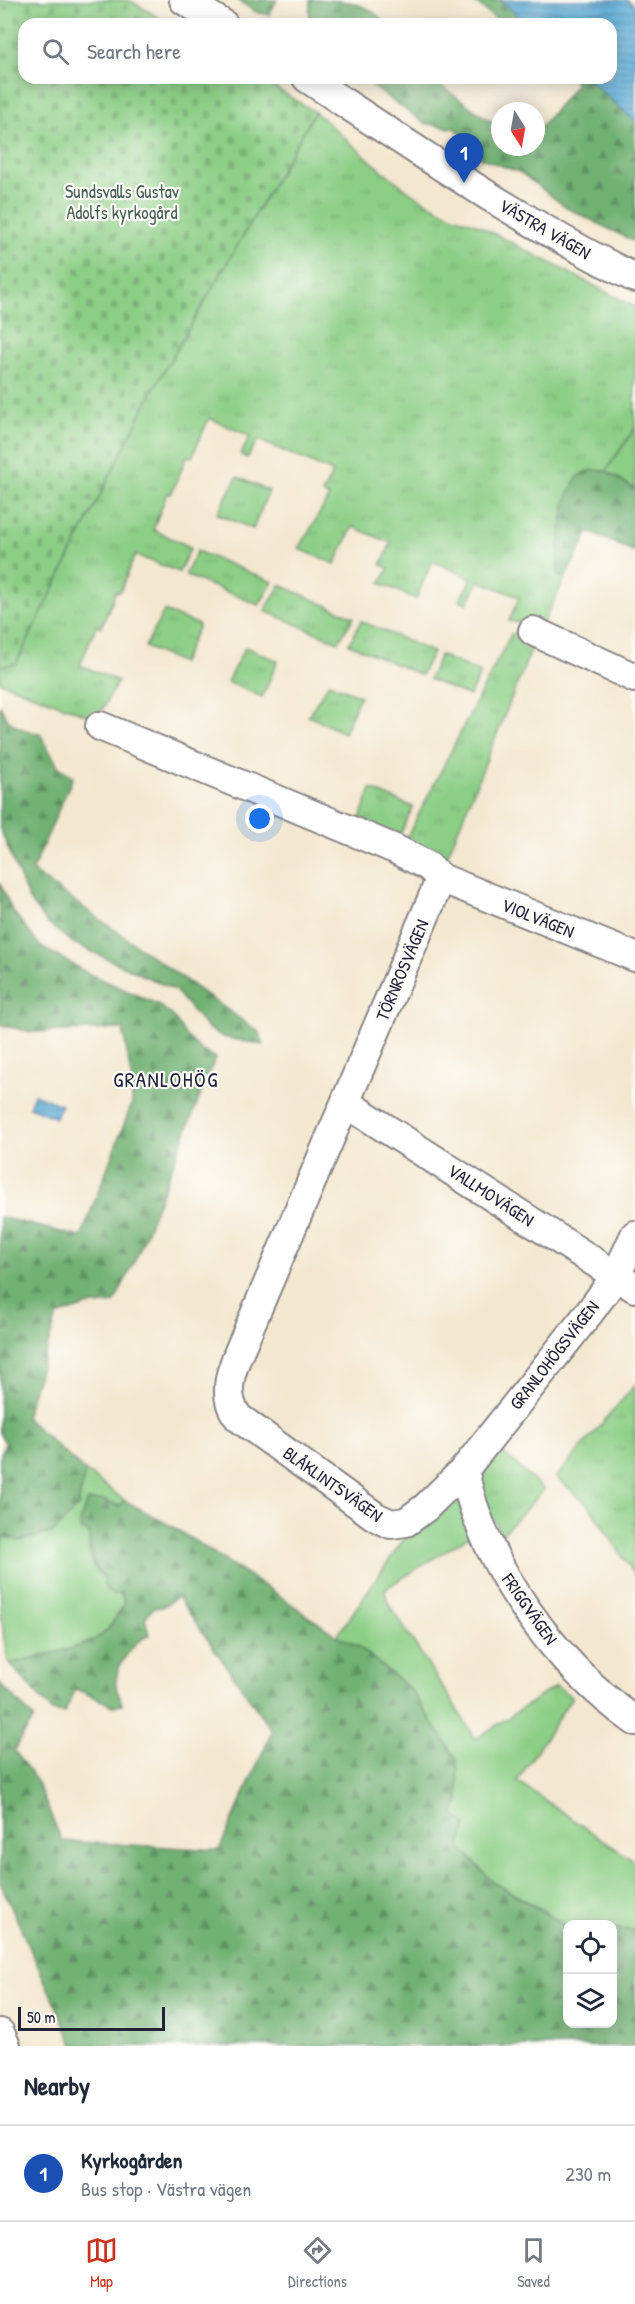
<!DOCTYPE html>
<html lang="en">
<head>
<meta charset="utf-8">
<style>
  :root { --surface:#fff; --page:#f6f6f7; --text:#1f2937; --muted:#747a83; --line:#e0e1e3; --accent:#c8321e }
  body { margin:0; font-family:"Patrick Hand",sans-serif; background:var(--page); color:var(--text) }
  .controls { position:absolute; right:18px; bottom:18px; display:grid; overflow:hidden; border-radius:12px; box-shadow:0 3px 15px #0003 }
  .controls button { width:54px; height:54px; display:grid; place-items:center; padding:0; border:0; border-bottom:2px solid var(--line); background:var(--surface); color:var(--text); font:30px sans-serif }
  .compass { position:absolute; left:491px; top:102px; width:54px; height:54px; border-radius:50%; background:var(--surface); box-shadow:0 3px 15px #0003; rotate:169deg }
  .scale { position:absolute; left:18px; bottom:15px; width:147px; box-sizing:border-box; padding-left:6px; border:3px solid #22223b; border-top:0; font-size:16px; line-height:21px; white-space:nowrap; color:#22223b; -webkit-text-stroke:4px #fdfcf7; paint-order:stroke }
  .you { position:absolute; left:260px; top:819px; width:21px; height:21px; margin:-15px; border:4px solid #fff; border-radius:50%; background:#1a73e8; box-shadow:0 0 0 9px #1a73e833 }
  .badge { display:grid; place-items:center; width:39px; height:39px; border-radius:50%; background:var(--accent); color:#fff; font-size:20px; font-weight:700 }
  .pin { position:absolute; translate:-50% -50px; filter:drop-shadow(0 2px 3px #0008) }
  .pin::after { content:''; position:absolute; top:32px; width:21px; height:18px; background:inherit; clip-path:polygon(0 0,100% 0,50% 100%) }
  .list { margin:0; padding:0; list-style:none }
  h2 { display:flex; justify-content:space-between; align-items:center; height:78px; margin:0; padding:0 24px; font-size:26px }
  h2 small { font-size:20px; font-weight:400; color:var(--muted) }
  .list li { display:grid; grid-template-columns:39px 1fr auto; gap:18px; align-items:center; box-sizing:border-box; height:96px; padding:0 24px; border-top:2px solid var(--line) }
  .list b { display:block; font-size:22px; white-space:nowrap }
  .list p { margin:0; font-size:20px; white-space:nowrap; color:var(--muted) }
  .list em { font-size:20px; font-style:normal; color:var(--muted) }
  .icon { flex:none; width:33px; height:33px; fill:none; stroke:currentColor; stroke-width:2; stroke-linecap:round; stroke-linejoin:round }
  .map { position:relative; flex:none; width:635px; height:2046px; overflow:hidden }
  .search { position:absolute; background:var(--surface); box-shadow:0 3px 15px #0003; left:18px; right:18px; top:18px; height:66px; display:flex; align-items:center; gap:15px; box-sizing:border-box; padding:0 21px; border-radius:18px; color:var(--muted); font-size:22px }
  .sheet { height:174px; background:var(--surface) }
  nav { display:flex; justify-content:space-around; align-items:center; box-sizing:border-box; height:84px; border-top:2px solid var(--line); background:var(--surface); font-size:16px; color:var(--muted) }
  nav a { display:grid; justify-items:center; gap:3px }
  nav .on { color:var(--accent) }
  .map>svg:first-child { display:block }
  .grass { fill:#8cce86; stroke:#577860; stroke-width:1.5 }
  .forest { fill:url(#forest-firs); stroke:#4a6a57; stroke-width:1.5 }
  .cemetery { fill:url(#cemetery-stones); stroke:#577860; stroke-width:1.5 }
  .park { fill:url(#park-tufts); stroke:#577860; stroke-width:1.5 }
  .water { fill:url(#water-rules); stroke:#3f6688; stroke-width:1.5 }
  .lines { fill:none; stroke-linecap:round; stroke-linejoin:round }
  .minor-casing { stroke:#8a8485; stroke-width:32 }
  .minor { stroke:#fff; stroke-width:28 }
  .labels { text-anchor:middle; dominant-baseline:central; stroke-width:4.5; stroke-linejoin:round; paint-order:stroke }
  .park-label { font-size:18px; fill:#475e55; stroke:#fdfcf7 }
  .street-label { font-size:18px; fill:#22223b; stroke:#fdfcf7 }
  .quarter-label { font-size:21px; letter-spacing:1.5px; fill:#22223b; stroke:#fdfcf7 }
</style>
</head>
<body>
<div class="map">
<svg width="635" height="2046" viewBox="0 0 635 2046">
  <defs>
    <pattern id="forest-firs" width="22" height="20" patternUnits="userSpaceOnUse" patternTransform="scale(1.5)"><rect width="22" height="20" fill="#71b173"/><path d="M5 1l3.5 6h-7zM16 11l3.5 6h-7z" fill="#5c9060"/></pattern>
    <pattern id="cemetery-stones" width="16" height="16" patternUnits="userSpaceOnUse" patternTransform="scale(1.5)"><rect width="16" height="16" fill="#8cce86"/><path d="M2 7V4a2 2 0 0 1 4 0v3zM10 15v-3a2 2 0 0 1 4 0v3z" fill="#78b175"/></pattern>
    <pattern id="park-tufts" width="24" height="20" patternUnits="userSpaceOnUse" patternTransform="scale(1.5)"><rect width="24" height="20" fill="#8cce86"/><path d="M3 7l-1-3M5 7V3M7 7l1-3M15 17l-1-3M17 17v-4M19 17l1-3" fill="none" stroke="#78b175"/></pattern>
    <pattern id="water-rules" width="6" height="5" patternUnits="userSpaceOnUse" patternTransform="scale(1.5)"><rect width="6" height="5" fill="#5cabd6"/><path d="M0 2.5h6" fill="none" stroke="#4c8baf"/></pattern>
  </defs>
  <rect width="100%" height="100%" fill="#fdfcf7"/>
  <filter id="ink" filterUnits="userSpaceOnUse"><feTurbulence type="fractalNoise" baseFrequency=".0167" numOctaves="2"/><feDisplacementMap in="SourceGraphic" scale="12" xChannelSelector="R" yChannelSelector="G"/><feConvolveMatrix kernelMatrix="1 2 1 2 8 2 1 2 1" color-interpolation-filters="sRGB"/></filter>
  <filter id="wash" filterUnits="userSpaceOnUse"><feTurbulence type="fractalNoise" baseFrequency=".008" numOctaves="4" result="noise"/><feDisplacementMap in="SourceGraphic" scale="24" xChannelSelector="R" yChannelSelector="G"/><feGaussianBlur stdDeviation="1.35" result="paint"/><feColorMatrix in="noise" values="0 0 0 0 0 0 0 0 0 0 0 0 0 0 0 0 0 1.4 0 .05"/><feComposite in="paint" operator="in"/></filter>
  <g filter="url(#wash)">
    <rect width="100%" height="100%" fill="#f3e7cf"/>
    <g class="grass">
      <polygon points="635,428 635,489 606,471"/>
      <path d="M 85,1471 L 124,1500 L 119,1506 L 103,1500 C 94,1522 80,1549 97,1571 C 107,1583 119,1589 125,1603 C 119,1612 114,1623 106,1631 C 87,1651 38,1654 10,1664 C 0,1644 0,1575 0,1547 L 4,1536 L 78,1506 Z"/>
      <polygon points="454,1496 459,1500 474,1533 385,1589 387,1601 476,1739 556,1686 572,1697 517,1781 635,1862 635,1930 613,1929 612,1924 568,1924 567,1952 560,1949 545,1911 493,1882 460,1847 466,1824 453,1813 459,1800 457,1784 337,1636 410,1530"/>
    </g>
    <g class="forest">
      <polygon points="237,0 277,0 269,15 256,12"/>
      <path d="M 310,0 C 345,0 364,0 387,24 L 309,24 Z"/>
      <polygon points="472,0 501,0 528,24 502,24"/>
      <polygon points="361,78 430,78 500,128 500,147 536,147 536,132 577,84 570,78 588,78 635,120 635,242 567,208 521,173 483,159 471,141 456,129 424,123"/>
      <path d="M 592,470 L 606,471 L 635,489 L 635,552 L 589,532 L 565,578 L 558,576 C 558,553 561,491 579,476 C 583,473 588,471 592,470 Z"/>
      <path d="M 0,705 C 6,725 22,730 40,734 L 58,766 L 73,777 L 32,871 L 260,1033 L 263,1045 L 223,1037 L 207,1028 L 175,990 L 73,943 L 47,923 L 29,900 L 0,828 Z"/>
      <polygon points="0,883 12,910 40,946 89,974 157,1004 172,1015 186,1036 202,1051 215,1058 138,1254 114,1303 86,1306 57,1316 25,1417 85,1471 78,1506 54,1532 20,1541 4,1536 0,1547 0,1453 6,1443 0,1435 0,1217 81,1237 132,1103 132,1083 123,1029 32,1032 0,1025"/>
      <path d="M 103,1500 L 119,1506 L 124,1500 L 171,1526 L 273,1591 L 337,1636 L 358,1646 L 411,1690 L 457,1759 L 459,1800 L 453,1813 L 466,1824 L 460,1847 L 493,1882 L 563,1924 L 560,1949 L 567,1952 L 568,2024 L 612,2024 L 613,1929 L 635,1930 L 635,2046 L 74,2046 L 0,1882 L 0,1683 L 34,1718 L 14,1750 L 36,1780 L 62,1841 L 219,1850 L 272,1731 L 178,1597 L 162,1607 L 153,1608 L 145,1618 L 149,1635 C 133,1642 114,1667 116,1686 C 117,1692 121,1698 122,1705 L 113,1706 L 76,1689 L 64,1713 L 52,1711 L 10,1664 C 38,1654 87,1651 106,1631 C 114,1623 119,1612 125,1603 L 121,1593 L 112,1595 L 104,1587 L 105,1579 C 89,1563 92,1554 89,1533 L 80,1529 L 81,1518 L 87,1501 Z"/>
    </g>
    <polygon class="cemetery" points="0,0 129,0 170,24 24,24 24,78 259,78 315,112 152,392 16,664 0,666"/>
    <g class="park">
      <path d="M 315,112 C 364,153 411,205 474,223 L 635,307 L 635,428 L 606,471 C 596,470 587,469 579,476 C 561,492 558,553 558,576 L 565,578 L 542,625 L 509,621 L 519,597 L 479,581 L 467,604 L 460,600 L 471,578 L 432,561 L 416,599 L 380,583 L 389,569 L 381,565 L 391,543 L 353,527 L 335,564 L 299,549 L 329,497 L 322,493 L 333,472 L 258,440 L 247,458 L 241,455 L 250,436 L 209,418 L 192,457 L 187,456 L 171,494 L 167,493 L 153,530 L 191,547 L 179,572 L 135,555 L 120,592 L 116,591 L 101,628 L 96,626 L 80,665 L 118,681 L 97,719 L 0,682 L 0,666 L 16,664 L 152,392 Z"/>
      <polygon points="237,477 269,491 253,529 217,514"/>
      <polygon points="197,551 273,582 259,605 185,575"/>
      <polygon points="280,585 354,617 338,642 265,611"/>
      <polygon points="164,611 199,625 182,663 145,647"/>
      <polygon points="361,621 433,652 421,675 349,644"/>
      <polygon points="520,631 536,638 444,864 405,841 511,634"/>
      <polygon points="245,647 278,661 262,697 227,682"/>
      <polygon points="440,655 481,673 469,696 429,679"/>
      <polygon points="329,683 360,696 344,733 308,716"/>
      <polygon points="371,789 413,807 401,833 395,836 359,821"/>
      <polygon points="635,1385 635,1575 589,1506 556,1477"/>
      <polygon points="494,1444 544,1490 501,1535 481,1496 479,1465"/>
    </g>
    <g class="water">
      <polygon points="501,0 628,0 635,7 635,121 587,78 611,78 611,24 527,24"/>
      <polygon points="34,1094 61,1105 56,1118 29,1107"/>
    </g>
  </g>
  <g filter="url(#ink)">
    <g class="lines">
      <g class="minor-casing">
        <g id="minor">
          <polyline points="184,0 223,24"/>
          <path d="M 307,78 C 415,149 520,221 635,278"/>
          <polyline points="533,631 635,678"/>
          <polyline points="100,726 395,849 428,866 441,878 635,957"/>
          <path d="M 441,878 L 249,1328 C 238,1356 216,1391 239,1418 L 376,1517 L 391,1524 L 406,1522 L 425,1508 L 464,1470 L 589,1313 L 616,1276 L 635,1235"/>
          <polyline points="346,1103 635,1288"/>
          <path d="M 464,1470 C 483,1566 556,1665 635,1721"/>
          <polyline points="0,2033 6,2046"/>
        </g>
      </g>
      <use href="#minor" class="minor"/>
    </g>
  </g>
  <g class="labels">
    <g class="park-label">
      <text x="122" y="191">Sundsvalls Gustav<tspan x="122" dy="21">Adolfs kyrkogård</tspan></text>
    </g>
    <g class="street-label">
      <text transform="translate(545 229) rotate(30)">VÄSTRA VÄGEN</text>
      <text transform="translate(538 918) rotate(22)">VIOLVÄGEN</text>
      <text transform="translate(402 970) rotate(-67)">TÖRNROSVÄGEN</text>
      <text transform="translate(491 1195) rotate(33)">VALLMOVÄGEN</text>
      <text transform="translate(554 1355) rotate(-52)">GRANLOHÖGSVÄGEN</text>
      <text transform="translate(333 1484) rotate(35)">BLÅKLINTSVÄGEN</text>
      <text transform="translate(530 1609) rotate(55)">FRIGGVÄGEN</text>
    </g>
    <g class="quarter-label">
      <text x="166" y="1079">GRANLOHÖG</text>
    </g>
  </g>
</svg>
<div class="controls">
<button><svg class="icon" aria-label="locate" viewBox="0 0 24 24"><circle cx="12" cy="12" r="6"/><path d="M12 2v4M12 18v4M2 12h4M18 12h4"/></svg></button>
<button><svg class="icon" aria-label="layers" viewBox="0 0 24 24"><path d="M12 4l9 5-9 5-9-5zM3 14l9 5 9-5"/></svg></button>
</div>
<svg class="compass" viewBox="-18 -18 36 36"><path d="M0-13l5 13h-10z" fill="#e53935"/><path d="M0 13l5-13h-10z" fill="#747a83"/></svg>
<div class="scale">50 m</div>
<div class="you"></div>
<div class="pin badge" style="left:464px;top:183px;background:#1a4fb4">1</div>
<div class="search"><svg class="icon" aria-label="search" viewBox="0 0 24 24"><circle cx="10" cy="10" r="6"/><path d="M15 15l6 6"/></svg>Search here</div>
</div>
<section class="sheet">
<h2>Nearby<small></small></h2>
<ul class="list">
<li><span class="badge" style="background:#1a4fb4">1</span><div><b>Kyrkogården</b><p>Bus stop · Västra vägen</p></div><em>230 m</em></li>
</ul>
</section>
<nav>
<a class="on"><svg class="icon" aria-label="map" viewBox="0 0 24 24"><path d="M3 6l6-2 6 2 6-2v14l-6 2-6-2-6 2zM9 4v14M15 6v14"/></svg>Map</a>
<a><svg class="icon" aria-label="directions" viewBox="0 0 24 24"><path d="M12 3l9 9-9 9-9-9zM9 14v-3h6M13 9l2 2-2 2"/></svg>Directions</a>
<a><svg class="icon" aria-label="saved" viewBox="0 0 24 24"><path d="M7 4h10v16l-5-4-5 4z"/></svg>Saved</a>
</nav>
</body>
</html>
